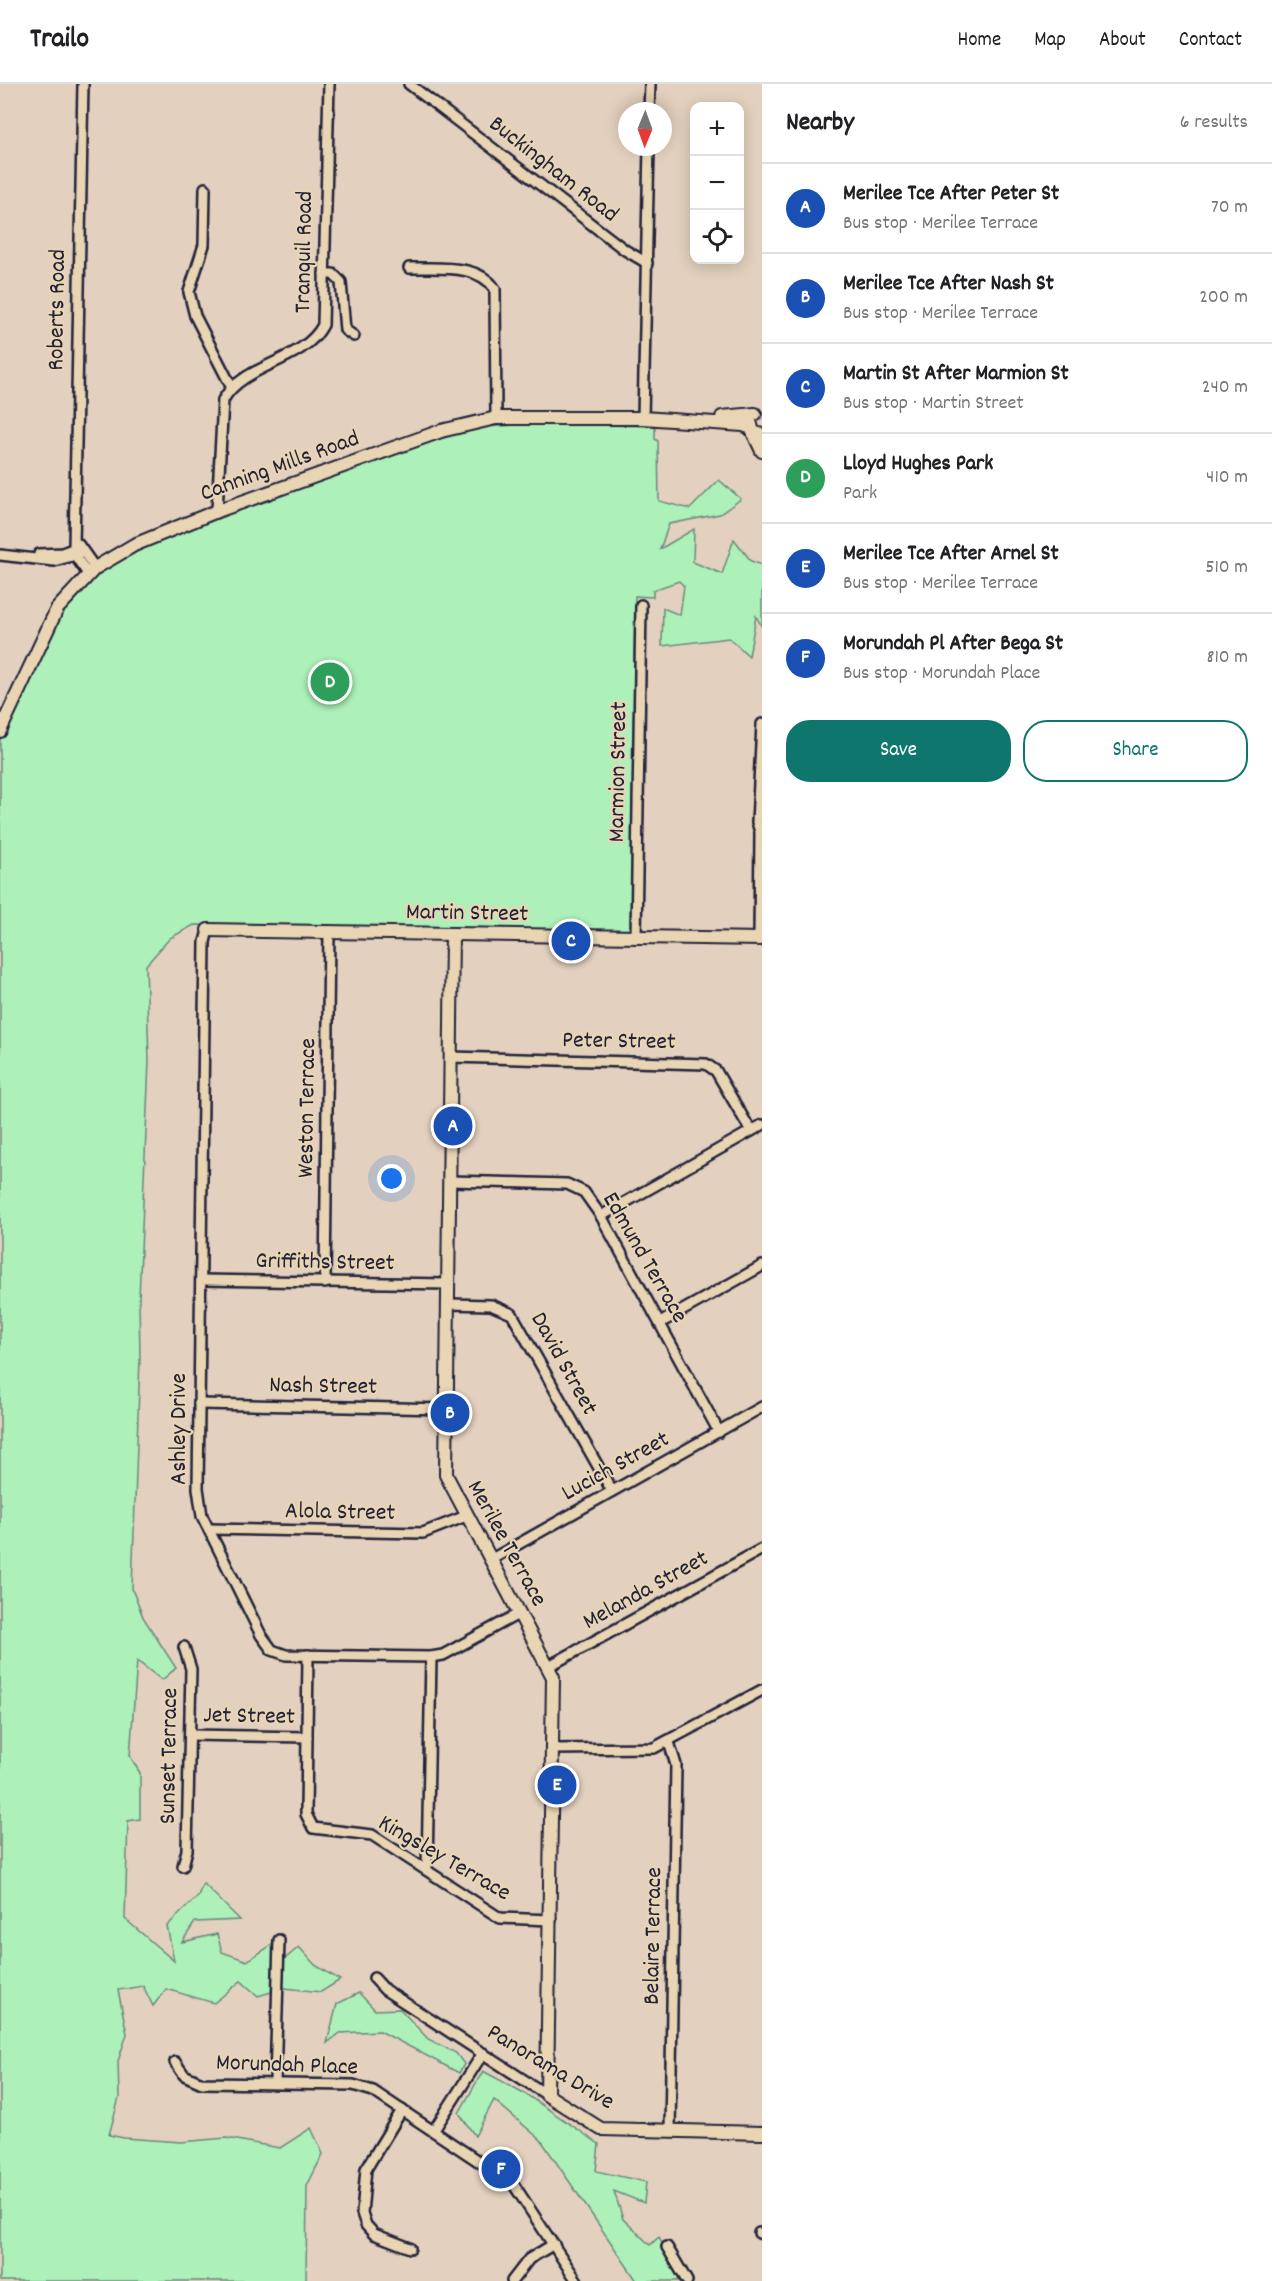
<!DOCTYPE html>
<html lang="en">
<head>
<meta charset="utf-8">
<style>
  :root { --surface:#fff; --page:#f6f6f6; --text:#202124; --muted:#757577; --line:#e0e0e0; --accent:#0f766e }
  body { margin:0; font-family:Dekko,sans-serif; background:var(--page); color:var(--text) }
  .controls { position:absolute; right:18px; top:18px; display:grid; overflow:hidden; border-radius:12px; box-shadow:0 3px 15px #0003 }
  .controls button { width:54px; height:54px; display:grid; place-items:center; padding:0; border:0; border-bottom:2px solid var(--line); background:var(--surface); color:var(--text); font:30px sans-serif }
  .compass { position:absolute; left:618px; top:18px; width:54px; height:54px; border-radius:50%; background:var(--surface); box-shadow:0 3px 15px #0003; rotate:181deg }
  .you { position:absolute; left:392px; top:1095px; width:21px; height:21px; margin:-15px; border:4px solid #fff; border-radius:50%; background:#1a73e8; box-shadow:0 0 0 9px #1a73e833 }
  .badge { display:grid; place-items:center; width:39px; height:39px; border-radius:50%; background:var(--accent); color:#fff; font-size:20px; font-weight:700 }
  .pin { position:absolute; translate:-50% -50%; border:3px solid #fff; box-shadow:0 2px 6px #0006 }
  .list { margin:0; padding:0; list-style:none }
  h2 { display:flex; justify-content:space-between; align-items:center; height:78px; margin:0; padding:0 24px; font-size:26px }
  h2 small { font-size:20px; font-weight:400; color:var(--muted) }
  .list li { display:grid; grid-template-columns:39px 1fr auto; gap:18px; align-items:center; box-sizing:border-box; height:90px; padding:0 24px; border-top:2px solid var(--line) }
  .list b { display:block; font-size:22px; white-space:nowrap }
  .list p { margin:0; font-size:20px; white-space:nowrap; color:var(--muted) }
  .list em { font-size:20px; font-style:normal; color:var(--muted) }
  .actions { display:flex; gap:12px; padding:18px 24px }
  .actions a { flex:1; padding:14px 0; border:2px solid var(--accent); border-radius:24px; text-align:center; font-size:21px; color:var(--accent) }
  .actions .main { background:var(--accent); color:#fff }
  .icon { flex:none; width:33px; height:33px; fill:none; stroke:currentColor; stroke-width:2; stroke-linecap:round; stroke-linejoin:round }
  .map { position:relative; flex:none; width:762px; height:2197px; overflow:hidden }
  header { display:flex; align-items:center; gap:36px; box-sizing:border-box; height:84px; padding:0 30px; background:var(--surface); border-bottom:2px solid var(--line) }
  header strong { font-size:28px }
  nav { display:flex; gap:33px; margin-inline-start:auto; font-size:21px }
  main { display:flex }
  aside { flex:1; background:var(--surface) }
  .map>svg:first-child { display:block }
  .green { fill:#adf0b9; stroke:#68897a; stroke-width:1.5 }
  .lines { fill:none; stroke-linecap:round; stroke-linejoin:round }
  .street-casing { stroke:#22223b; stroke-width:14 }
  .secondary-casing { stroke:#22223b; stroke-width:16 }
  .street { stroke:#e9d5b3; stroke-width:9 }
  .secondary { stroke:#e9d5b3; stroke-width:12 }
  .labels { text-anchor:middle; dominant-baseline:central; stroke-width:4.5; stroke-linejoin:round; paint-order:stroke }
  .street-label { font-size:24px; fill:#22223b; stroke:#e9d5b3 }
</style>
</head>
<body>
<header>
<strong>Trailo</strong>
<nav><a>Home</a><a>Map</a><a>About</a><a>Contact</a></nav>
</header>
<main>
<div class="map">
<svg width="762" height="2197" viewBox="0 0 762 2197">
  <rect width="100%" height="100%" fill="#e3d0be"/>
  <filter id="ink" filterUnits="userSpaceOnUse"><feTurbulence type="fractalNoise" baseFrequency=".0167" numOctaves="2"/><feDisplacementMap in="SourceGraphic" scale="12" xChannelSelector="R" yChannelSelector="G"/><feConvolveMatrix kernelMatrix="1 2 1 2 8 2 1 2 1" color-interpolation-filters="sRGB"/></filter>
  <g filter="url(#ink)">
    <g class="green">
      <polygon points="531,340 655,342 655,355 658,357 659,417 690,425 719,396 741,415 720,430 669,440 660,465 694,445 693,478 722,490 734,455 751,477 762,481 762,543 756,532 749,572 729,554 662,562 663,524 680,531 684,502 679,497 653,506 653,513 635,512 631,843 624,848 194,841 170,854 146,881 149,977 139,1214 140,1274 132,1505 143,1533 176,1584 162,1596 137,1577 130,1672 140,1689 140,1735 128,1737 125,1835 174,1877 167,1842 198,1812 203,1799 240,1836 195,1838 182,1858 217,1850 222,1868 247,1877 273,1860 274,1884 299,1863 315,1881 340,1896 321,1908 285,1904 258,1912 241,1897 214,1919 166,1905 153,1922 143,1902 118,1906 127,1950 118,1977 119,2014 109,2051 124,2054 181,2058 226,2054 280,2064 311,2044 323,2070 307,2102 306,2197 0,2197 0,656 40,565 70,514 104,486 142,465 183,447 457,349 485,343"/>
      <polygon points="359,1909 375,1926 400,1925 428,1955 456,1969 464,1980 459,1989 380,1947 340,1949 327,1959 337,1920"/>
      <polygon points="483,1987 524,2009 599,2060 596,2087 646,2098 644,2119 614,2107 623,2135 650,2161 659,2153 682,2197 637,2197 541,2056 494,2016 475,2052 459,2029"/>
    </g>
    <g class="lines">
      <g class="street-casing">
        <g id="street">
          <polyline points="83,0 74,463 78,476 88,490"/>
          <polyline points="409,0 625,166 647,179"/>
          <polyline points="649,27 650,0"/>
          <polyline points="205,104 204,161 189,208 195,232 231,302"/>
          <path d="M 409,184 C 437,185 478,179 495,205 L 496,334"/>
          <polyline points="324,190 333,190 341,198 345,246 354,252"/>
          <polyline points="643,334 649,63"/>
          <path d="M 217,427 L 223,316 C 244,279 303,279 323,241 L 329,0"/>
          <polyline points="78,460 95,484"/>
          <polyline points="39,470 62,469 78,463"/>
          <polyline points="0,471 54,477 76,471"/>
          <polyline points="208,846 205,858 198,1404 202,1432 261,1551 272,1566 286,1571 431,1573 443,1571 520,1529"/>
          <polyline points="636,854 641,521"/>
          <polyline points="759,855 760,748 757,738 762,640"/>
          <polyline points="450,973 706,980 716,987 751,1047"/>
          <polyline points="450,1097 567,1100 584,1108 601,1132 719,1348"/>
          <polyline points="601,1132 762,1041"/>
          <polyline points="202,1196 448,1200"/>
          <polyline points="325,1199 329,849"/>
          <polyline points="448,1220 491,1221 512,1230 612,1407"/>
          <polyline points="660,1239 762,1182"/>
          <polyline points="199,1320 446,1325"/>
          <polyline points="209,1445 423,1449 466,1432"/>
          <polyline points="490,1476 762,1323"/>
          <polyline points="308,1571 306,1730 313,1744 372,1751 500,1834 551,1836"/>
          <polyline points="549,1582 762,1465"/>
          <polyline points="190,1651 307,1653"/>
          <polyline points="669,1658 676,1681 670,2047"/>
          <polyline points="554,1665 654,1664 762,1606"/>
          <polyline points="183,1782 187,1766 191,1585 184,1563"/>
          <polyline points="427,1786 431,1573"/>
          <polyline points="374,1894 385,1906 547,2011"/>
          <polyline points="175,1978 184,1991 202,1999 353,2001 373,2007 514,2101 577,2197"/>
          <polyline points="275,1999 279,1856"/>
          <polyline points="402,2026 366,2085 362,2129 366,2141 374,2150 410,2164"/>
          <polyline points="434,2046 483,1969"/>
          <polyline points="759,2149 762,2150"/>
          <polyline points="667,2163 687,2197"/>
          <polyline points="512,2197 529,2175 554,2160"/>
        </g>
      </g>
      <g class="secondary-casing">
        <g id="secondary">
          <polyline points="722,333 755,330"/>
          <polyline points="750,337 753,348 762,351"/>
          <polyline points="753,348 762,367"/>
          <polyline points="0,647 57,525 95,484 134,461 217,427 441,347 496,334 643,334 743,341 751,344"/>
          <polyline points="208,846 762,855"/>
          <polyline points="452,850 446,1391 553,1593 547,2011 601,2045 762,2049"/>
        </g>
      </g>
      <use href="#street" class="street"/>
      <use href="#secondary" class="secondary"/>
    </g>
  </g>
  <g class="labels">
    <g class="street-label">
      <text transform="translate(553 86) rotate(38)">Buckingham Road</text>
      <text transform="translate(305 168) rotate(-89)">Tranquil Road</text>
      <text transform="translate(58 226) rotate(-89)">Roberts Road</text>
      <text transform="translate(280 383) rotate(-20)">Canning Mills Road</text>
      <text transform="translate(619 688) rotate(-89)">Marmion Street</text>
      <text transform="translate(467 830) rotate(1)">Martin Street</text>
      <text transform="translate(619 958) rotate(1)">Peter Street</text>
      <text transform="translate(308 1024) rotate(-89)">Weston Terrace</text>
      <text transform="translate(644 1174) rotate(60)">Edmund Terrace</text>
      <text transform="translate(325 1179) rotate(1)">Griffiths Street</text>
      <text transform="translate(563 1280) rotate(61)">David Street</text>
      <text transform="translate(323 1303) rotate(1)">Nash Street</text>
      <text transform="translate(180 1345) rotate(-90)">Ashley Drive</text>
      <text transform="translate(616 1383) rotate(-29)">Lucich Street</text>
      <text transform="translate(340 1429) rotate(1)">Alola Street</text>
      <text transform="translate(506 1460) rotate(61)">Merilee Terrace</text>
      <text transform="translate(646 1507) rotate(-29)">Melanda Street</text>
      <text transform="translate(249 1633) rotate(1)">Jet Street</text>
      <text transform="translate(170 1672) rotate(-89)">Sunset Terrace</text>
      <text transform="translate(444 1775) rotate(30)">Kingsley Terrace</text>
      <text transform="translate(654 1852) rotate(-89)">Belaire Terrace</text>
      <text transform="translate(287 1982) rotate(2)">Morundah Place</text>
      <text transform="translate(550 1984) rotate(31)">Panorama Drive</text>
    </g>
  </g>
</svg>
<div class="controls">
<button>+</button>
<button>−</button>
<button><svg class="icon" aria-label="locate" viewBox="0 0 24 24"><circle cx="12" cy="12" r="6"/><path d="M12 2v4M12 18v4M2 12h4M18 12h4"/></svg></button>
</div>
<svg class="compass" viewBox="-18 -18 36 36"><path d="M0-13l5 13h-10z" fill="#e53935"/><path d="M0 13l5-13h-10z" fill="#757577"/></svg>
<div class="you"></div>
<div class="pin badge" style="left:453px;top:1042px;background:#1a4fb4">A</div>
<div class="pin badge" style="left:450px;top:1329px;background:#1a4fb4">B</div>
<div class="pin badge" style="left:571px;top:857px;background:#1a4fb4">C</div>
<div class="pin badge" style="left:330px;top:598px;background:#2e9e5b">D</div>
<div class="pin badge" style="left:557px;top:1701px;background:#1a4fb4">E</div>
<div class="pin badge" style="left:501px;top:2085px;background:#1a4fb4">F</div>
</div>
<aside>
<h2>Nearby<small>6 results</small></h2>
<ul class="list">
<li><span class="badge" style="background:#1a4fb4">A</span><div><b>Merilee Tce After Peter St</b><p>Bus stop · Merilee Terrace</p></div><em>70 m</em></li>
<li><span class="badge" style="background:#1a4fb4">B</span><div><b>Merilee Tce After Nash St</b><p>Bus stop · Merilee Terrace</p></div><em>200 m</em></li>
<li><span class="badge" style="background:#1a4fb4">C</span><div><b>Martin St After Marmion St</b><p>Bus stop · Martin Street</p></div><em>240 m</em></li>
<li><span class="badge" style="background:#2e9e5b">D</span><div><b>Lloyd Hughes Park</b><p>Park</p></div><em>410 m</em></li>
<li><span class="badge" style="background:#1a4fb4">E</span><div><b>Merilee Tce After Arnel St</b><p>Bus stop · Merilee Terrace</p></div><em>510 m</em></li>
<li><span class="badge" style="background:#1a4fb4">F</span><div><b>Morundah Pl After Bega St</b><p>Bus stop · Morundah Place</p></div><em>810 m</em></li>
</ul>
<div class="actions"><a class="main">Save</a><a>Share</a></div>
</aside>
</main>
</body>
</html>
